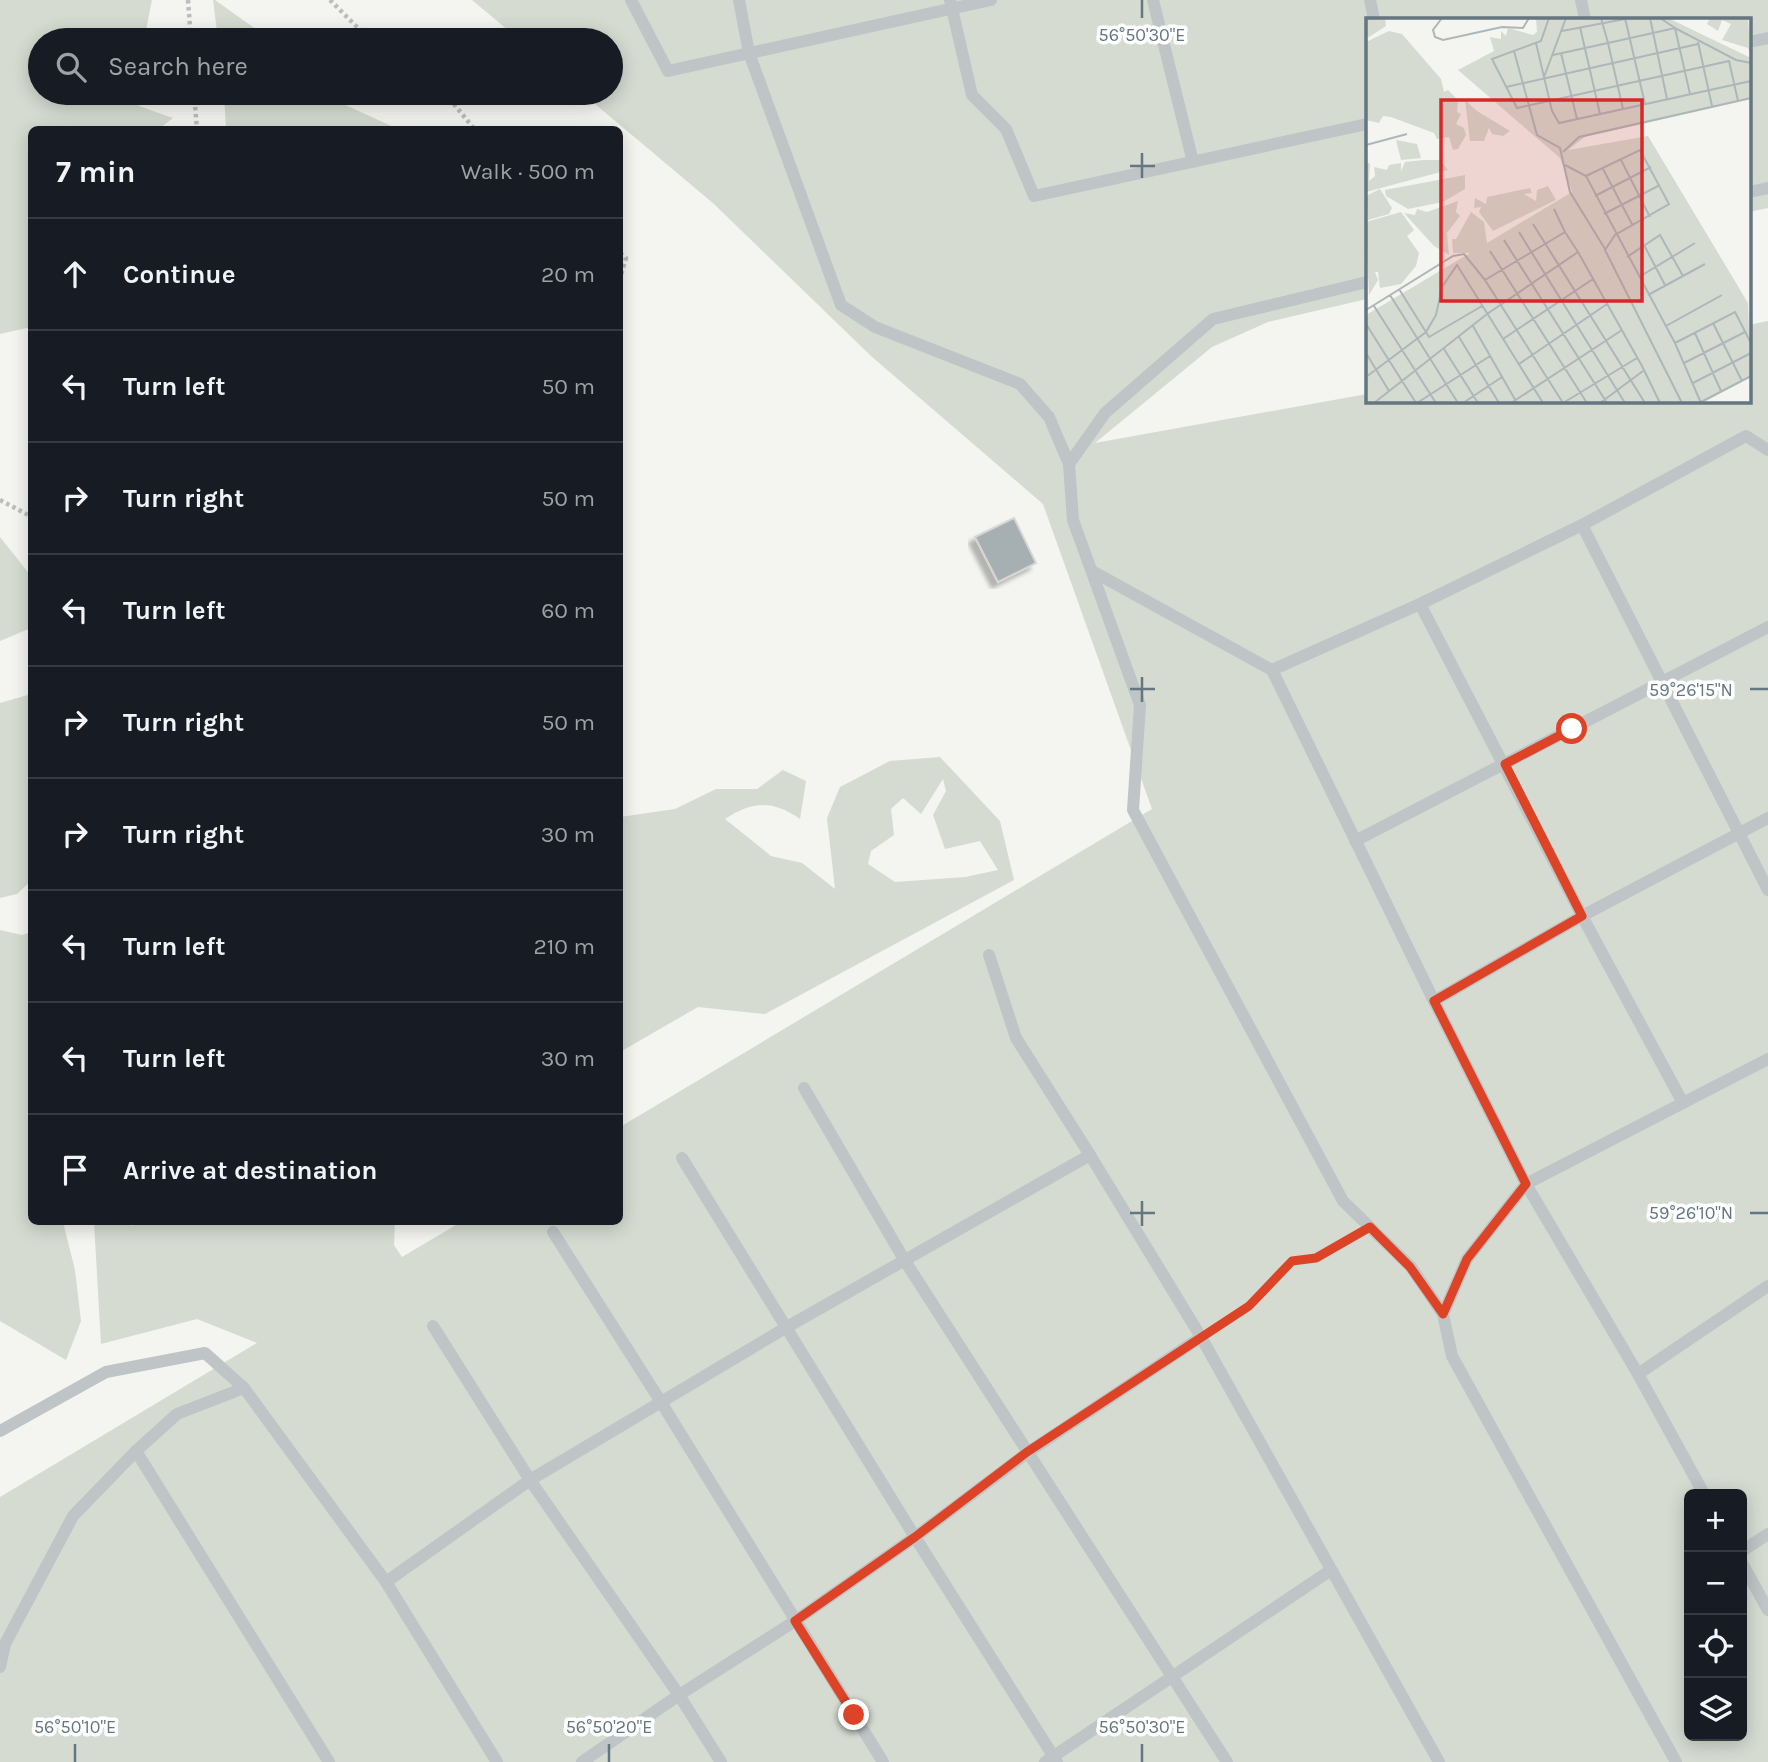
<!DOCTYPE html>
<html lang="en">
<head>
<meta charset="utf-8">
<style>
  :root { --surface:#171b24; --page:#242831; --text:#f1f3f6; --muted:#9ea1a6; --line:#363941 }
  body { margin:0; font-family:Karla,sans-serif; background:var(--page); color:var(--text) }
  .controls { position:absolute; right:21px; bottom:21px; display:grid; overflow:hidden; border-radius:10px; box-shadow:0 4px 18px #0003 }
  .controls button { width:63px; height:63px; display:grid; place-items:center; padding:0; border:0; border-bottom:2px solid var(--line); background:var(--surface); color:var(--text); font:35px sans-serif }
  .stop { position:absolute; width:21px; height:21px; margin:-16px; border:5px solid #dd4427; border-radius:50%; background:#fff }
  .stop.end { background:#dd4427; border-color:#fff; box-shadow:0 2px 7px #0008 }
  .list { margin:0; padding:0; list-style:none }
  h2 { display:flex; justify-content:space-between; align-items:center; height:91px; margin:0; padding:0 28px; font-size:30px }
  h2 small { font-size:23px; font-weight:400; color:var(--muted) }
  .list li { display:grid; grid-template-columns:46px 1fr auto; gap:21px; align-items:center; box-sizing:border-box; height:112px; padding:0 28px; border-top:2px solid var(--line) }
  .list b { display:block; font-size:26px; white-space:nowrap }
  .list em { font-size:23px; font-style:normal; color:var(--muted) }
  .icon { flex:none; width:38px; height:38px; fill:none; stroke:currentColor; stroke-width:2; stroke-linecap:round; stroke-linejoin:round }
  .map { position:relative; flex:none; width:1768px; height:1762px; overflow:hidden }
  .search { position:absolute; background:var(--surface); box-shadow:0 4px 18px #0003; left:28px; top:28px; width:595px; height:77px; display:flex; align-items:center; gap:18px; box-sizing:border-box; padding:0 24px; border-radius:38px; color:var(--muted); font-size:26px }
  .panel { position:absolute; background:var(--surface); box-shadow:0 4px 18px #0003; left:28px; top:126px; width:595px; height:1099px; border-radius:10px }
  .map>svg:first-child { display:block }
  .green { fill:#d5dbd1; fill-rule:evenodd }
  .building { fill:#a6afb2; stroke:#d5d5d3; stroke-width:2; filter:url(#shadow) }
  .lines { fill:none; stroke-linecap:round; stroke-linejoin:round }
  .path { stroke:#bbbdbf; stroke-width:4.5; stroke-dasharray:3.5 3.5; stroke-linecap:butt }
  .lane { stroke:#bfc4c6; stroke-width:12 }
  .route { stroke:#dd4427; stroke-width:9 }
  .ticks { fill:none; stroke:#647680; stroke-width:2.5 }
  .inset-road { fill:none; stroke:#adb7b9; stroke-width:2 }
  .view { fill:#d62828; fill-opacity:0.15; stroke:#d62828; stroke-width:3.5 }
  .inset-edge { fill:none; stroke:#647680; stroke-width:3.5 }
  .ticks-label { font-size:18px; text-anchor:middle; fill:#647680; stroke:#fff; stroke-width:7; stroke-linejoin:round; paint-order:stroke }
</style>
</head>
<body>
<div class="map">
<svg width="1768" height="1762" viewBox="0 0 1768 1762">
  <defs>
    <filter id="shadow"><feDropShadow dx="-6" dy="6" stdDeviation="2" flood-color="#0004"/></filter>
  </defs>
  <rect width="100%" height="100%" fill="#f4f4f0"/>
  <g class="green">
    <polygon points="0,0 152,0 144,40 40,40 40,93 140,93 139,106 173,118 159,129 32,130 31,327 0,334"/>
    <polygon points="213,0 215,0 271,40 218,40"/>
    <path d="M 472,0 L 1768,0 L 1768,208 L 1749,212 L 1749,19 L 1367,19 L 1367,299 L 1268,322 L 1212,347 L 1095,443 L 1367,394 L 1367,401 L 1749,401 L 1749,325 L 1768,321 L 1768,1762 L 0,1762 L 0,1497 L 257,1343 L 197,1319 L 101,1344 L 94,1222 L 123,1222 L 133,1226 L 134,1222 L 395,1222 L 394,1245 L 402,1257 L 461,1222 L 620,1222 L 620,1127 L 1152,809 L 1043,504 L 871,356 L 714,204 L 582,93 L 611,93 L 611,40 L 520,40 ZM 1689,1494 L 1742,1494 L 1742,1736 L 1689,1736 Z"/>
    <polygon points="224,93 319,93 398,129 226,129"/>
    <polygon points="0,537 31,576 31,628 0,641"/>
    <polygon points="31,694 31,881 17,894 0,898 0,703"/>
    <path d="M 940,757 L 1000,821 L 1014,880 L 765,1014 L 698,1007 L 620,1052 L 620,817 L 675,809 L 716,789 L 757,789 L 783,770 L 806,781 L 800,819 C 772,800 753,801 725,819 L 771,856 L 802,863 L 835,889 L 827,818 L 840,787 L 890,761 ZM 943,779 L 946,791 L 933,815 L 945,849 L 980,841 L 998,870 L 965,877 L 895,882 L 868,864 L 871,851 L 894,835 L 891,809 L 903,798 L 921,814 Z"/>
    <polygon points="0,930 22,935 31,932 32,1222 63,1222 75,1270 81,1321 66,1360 0,1321"/>
  </g>
  <polygon class="building" points="1014,518 1036,563 998,582 975,537"/>
  <g class="lines">
    <g class="path">
      <polyline points="188,0 191,40"/>
      <polyline points="330,0 359,29 377,40"/>
      <polyline points="194,93 197,130"/>
      <polyline points="445,93 475,130"/>
      <polyline points="620,253 626,258 620,278"/>
      <polyline points="0,500 32,517"/>
      <polyline points="1212,1329 1249,1305 1292,1261 1316,1258 1357,1234"/>
    </g>
    <g class="lane">
      <polyline points="631,0 668,71 991,0"/>
      <polyline points="739,0 749,53 841,305 875,327 1020,384 1049,417 1069,464 1073,520 1140,705 1133,810 1343,1201 1411,1267 1443,1314"/>
      <polyline points="950,0 972,95 1006,129 1034,196 1367,124"/>
      <polyline points="1153,0 1193,162"/>
      <polyline points="1370,0 1374,19"/>
      <polyline points="1581,0 1585,19"/>
      <polyline points="1749,42 1768,38"/>
      <polyline points="1749,192 1768,188"/>
      <polyline points="1069,464 1105,413 1213,319 1367,282"/>
      <polyline points="1582,525 1768,890"/>
      <polyline points="1092,571 1272,670 1434,1001 1526,1184 1638,1374 1704,1494"/>
      <polyline points="1420,604 1582,916 1683,1103"/>
      <polyline points="1272,670 1420,604 1582,525 1746,436 1768,450"/>
      <polyline points="1355,841 1768,627"/>
      <polyline points="989,955 1016,1038 1090,1155"/>
      <polyline points="1434,1001 1582,916 1768,818"/>
      <polyline points="804,1088 905,1261 1227,1762"/>
      <polyline points="682,1158 915,1537 1057,1762"/>
      <polyline points="553,1232 661,1402 883,1762"/>
      <polyline points="433,1326 530,1480 679,1695 721,1762"/>
      <polyline points="1638,1374 1768,1286"/>
      <polyline points="0,1431 106,1372 205,1353 244,1388 386,1582"/>
      <polyline points="136,1451 177,1414 244,1388"/>
      <polyline points="1742,1551 1768,1534"/>
      <polyline points="1742,1563 1768,1610"/>
      <polyline points="0,1667 5,1644 73,1516 136,1451 329,1762"/>
      <polyline points="497,1762 386,1582 530,1480 787,1327 1090,1155 1201,1337 1439,1762"/>
      <polyline points="582,1762 679,1695 795,1621 915,1537 1027,1453 1201,1337"/>
      <polyline points="1045,1762 1331,1570"/>
      <polyline points="1676,1762 1452,1356 1443,1314 1467,1259 1526,1184 1768,1059"/>
    </g>
  </g>
  <g class="lines">
    <polyline class="route" points="854,1715 795,1621 915,1537 1027,1452 1249,1306 1292,1261 1316,1258 1370,1227 1410,1267 1443,1314 1467,1259 1526,1184 1434,1001 1582,916 1505,764 1572,729"/>
  </g>
  <path class="ticks" d="M 1142,0 L 1142,18M 1142,153 L 1142,178M 1130,166 L 1155,166M 1142,677 L 1142,702M 1130,689 L 1155,689M 1750,689 L 1768,689M 1142,1201 L 1142,1226M 1130,1213 L 1155,1213M 1750,1213 L 1768,1213M 75,1744 L 75,1762M 609,1744 L 609,1762M 1142,1744 L 1142,1762"/>
  <g transform="translate(1366 18)">
    <rect width="385" height="385" fill="#f4f4f0"/>
    <path d="M 0,0 L 19,0 L 20,8 L 0,21 ZM 170,0 L 302,0 L 385,40 L 385,81 L 219,119 L 202,132 L 282,118 L 382,285 L 385,359 L 336,385 L 0,385 L 0,297 L 104,235 L 87,235 L 86,221 L 90,221 L 105,194 L 118,204 L 121,225 L 206,174 L 194,140 L 92,52 L 128,33 L 124,19 L 135,21 L 135,13 L 140,18 L 142,10 L 167,17 L 171,14 ZM 344,0 L 382,0 L 385,39 L 382,30 L 356,22 L 365,6 L 356,2 L 352,13 L 341,6 ZM 23,13 L 36,16 L 75,61 L 78,74 L 82,72 L 92,82 L 91,94 L 95,96 L 90,106 L 98,110 L 100,117 L 92,131 L 87,132 L 83,119 L 71,121 L 68,115 L 25,99 L 17,98 L 13,105 L 0,102 L 0,24 ZM 99,82 L 111,93 L 144,113 L 137,118 L 126,116 L 123,110 L 118,123 L 104,123 ZM 30,122 L 51,126 L 55,140 L 35,142 ZM 58,142 L 74,142 L 82,152 L 0,174 L 0,143 L 4,146 L 3,163 L 9,158 L 8,149 L 21,152 L 23,147 L 35,145 L 35,153 L 39,144 ZM 99,157 L 99,171 L 77,184 L 42,191 L 20,178 L 19,172 L 24,171 ZM 182,168 L 190,182 L 127,213 L 113,194 L 115,189 L 108,190 L 109,180 L 120,186 L 121,179 L 164,170 L 166,175 L 158,176 L 170,183 L 171,172 ZM 14,171 L 26,190 L 23,196 L 2,202 L 0,178 ZM 92,183 L 90,194 L 94,198 L 81,215 L 83,237 L 68,228 L 38,195 L 49,197 L 51,191 L 61,194 ZM 35,194 L 48,212 L 41,218 L 53,235 L 50,248 L 35,266 L 14,270 L 12,254 L 9,254 L 12,262 L 3,277 L 0,204 Z" fill="#d5dbd1"/>
    <path class="inset-road" d="M 76,0 L 67,12 L 69,19 L 77,22 L 136,9 L 157,10 L 163,0M 183,0 L 175,23 L 126,41 L 151,90 L 363,43 L 372,83M 259,0 L 279,86M 284,0 L 301,81M 294,0 L 309,10 L 324,76M 214,9 L 234,96M 196,13 L 259,1M 332,24 L 346,88M 170,25 L 186,93 L 193,105 L 385,63M 148,33 L 171,117 L 194,130 L 204,174 L 239,231M 195,35 L 211,101M 187,37 L 242,25 L 235,0M 178,59 L 200,0M 140,69 L 332,26M 257,91 L 242,25 L 309,10 L 370,42 L 385,45M 0,127 L 41,116M 197,134 L 213,119 L 385,80M 255,142 L 284,199M 199,147 L 220,158 L 309,325 L 335,385M 237,151 L 267,208M 220,158 L 274,132 L 303,186 L 249,217 L 239,232 L 316,385M 229,178 L 285,149M 188,191 L 199,214M 238,196 L 294,167M 167,206 L 279,385M 153,214 L 259,385M 138,222 L 241,385M 278,227 L 299,267M 124,233 L 221,385M 261,239 L 294,217 L 317,258M 273,259 L 329,225M 33,271 L 63,319 L 116,288M 24,277 L 92,385M 282,277 L 339,246M 8,288 L 70,385M 0,292 L 87,238 L 98,236 L 119,262M 347,305 L 376,363M 0,306 L 50,385M 107,308 L 151,385M 300,308 L 356,277M 329,315 L 355,373M 93,319 L 133,385M 137,321 L 227,261M 309,325 L 369,294 L 385,325M 78,331 L 112,385M 0,335 L 23,373M 271,340 L 197,385 L 119,262 L 199,214 L 212,234 L 276,348 L 294,385M 318,345 L 379,314M 153,346 L 241,286M 0,359 L 60,314 L 70,297 L 76,269 L 91,247 L 177,385M 327,365 L 385,335M 335,384 L 385,358M 8,385 L 121,296 L 212,234M 51,385 L 124,338M 97,385 L 136,359M 145,385 L 256,312M 234,385 L 277,353"/>
    <path class="view" d="M 75,82 L 276,82 L 276,283 L 75,283 Z"/>
    <rect width="385" height="385" class="inset-edge"/>
  </g>
  <g class="ticks-label">
    <text x="1142" y="41">56°50'30"E</text>
    <text x="1691" y="696">59°26'15"N</text>
    <text x="1691" y="1219">59°26'10"N</text>
    <text x="75" y="1733">56°50'10"E</text>
    <text x="609" y="1733">56°50'20"E</text>
    <text x="1142" y="1733">56°50'30"E</text>
  </g>
</svg>
<div class="controls">
<button>+</button>
<button>−</button>
<button><svg class="icon" aria-label="locate" viewBox="0 0 24 24"><circle cx="12" cy="12" r="6"/><path d="M12 2v4M12 18v4M2 12h4M18 12h4"/></svg></button>
<button><svg class="icon" aria-label="layers" viewBox="0 0 24 24"><path d="M12 4l9 5-9 5-9-5zM3 14l9 5 9-5"/></svg></button>
</div>
<div class="stop" style="left:1572px;top:729px"></div>
<div class="stop end" style="left:854px;top:1715px"></div>
<div class="search"><svg class="icon" aria-label="search" viewBox="0 0 24 24"><circle cx="10" cy="10" r="6"/><path d="M15 15l6 6"/></svg>Search here</div>
<section class="panel">
<h2>7 min<small>Walk · 500 m</small></h2>
<ul class="list">
<li><svg class="icon" aria-label="ahead" viewBox="0 0 24 24"><path d="M12 20V5M6 11l6-6 6 6"/></svg><div><b>Continue</b></div><em>20 m</em></li>
<li><svg class="icon" aria-label="left" viewBox="0 0 24 24"><path d="M17 20v-9H6M10 6l-5 5 5 5"/></svg><div><b>Turn left</b></div><em>50 m</em></li>
<li><svg class="icon" aria-label="right" viewBox="0 0 24 24"><path d="M7 20v-9h11M14 6l5 5-5 5"/></svg><div><b>Turn right</b></div><em>50 m</em></li>
<li><svg class="icon" aria-label="left" viewBox="0 0 24 24"><path d="M17 20v-9H6M10 6l-5 5 5 5"/></svg><div><b>Turn left</b></div><em>60 m</em></li>
<li><svg class="icon" aria-label="right" viewBox="0 0 24 24"><path d="M7 20v-9h11M14 6l5 5-5 5"/></svg><div><b>Turn right</b></div><em>50 m</em></li>
<li><svg class="icon" aria-label="right" viewBox="0 0 24 24"><path d="M7 20v-9h11M14 6l5 5-5 5"/></svg><div><b>Turn right</b></div><em>30 m</em></li>
<li><svg class="icon" aria-label="left" viewBox="0 0 24 24"><path d="M17 20v-9H6M10 6l-5 5 5 5"/></svg><div><b>Turn left</b></div><em>210 m</em></li>
<li><svg class="icon" aria-label="left" viewBox="0 0 24 24"><path d="M17 20v-9H6M10 6l-5 5 5 5"/></svg><div><b>Turn left</b></div><em>30 m</em></li>
<li><svg class="icon" aria-label="arrive" viewBox="0 0 24 24"><path d="M6 21V4h12l-3 4 3 4H6"/></svg><div><b>Arrive at destination</b></div></li>
</ul>
</section>
</div>
</body>
</html>
